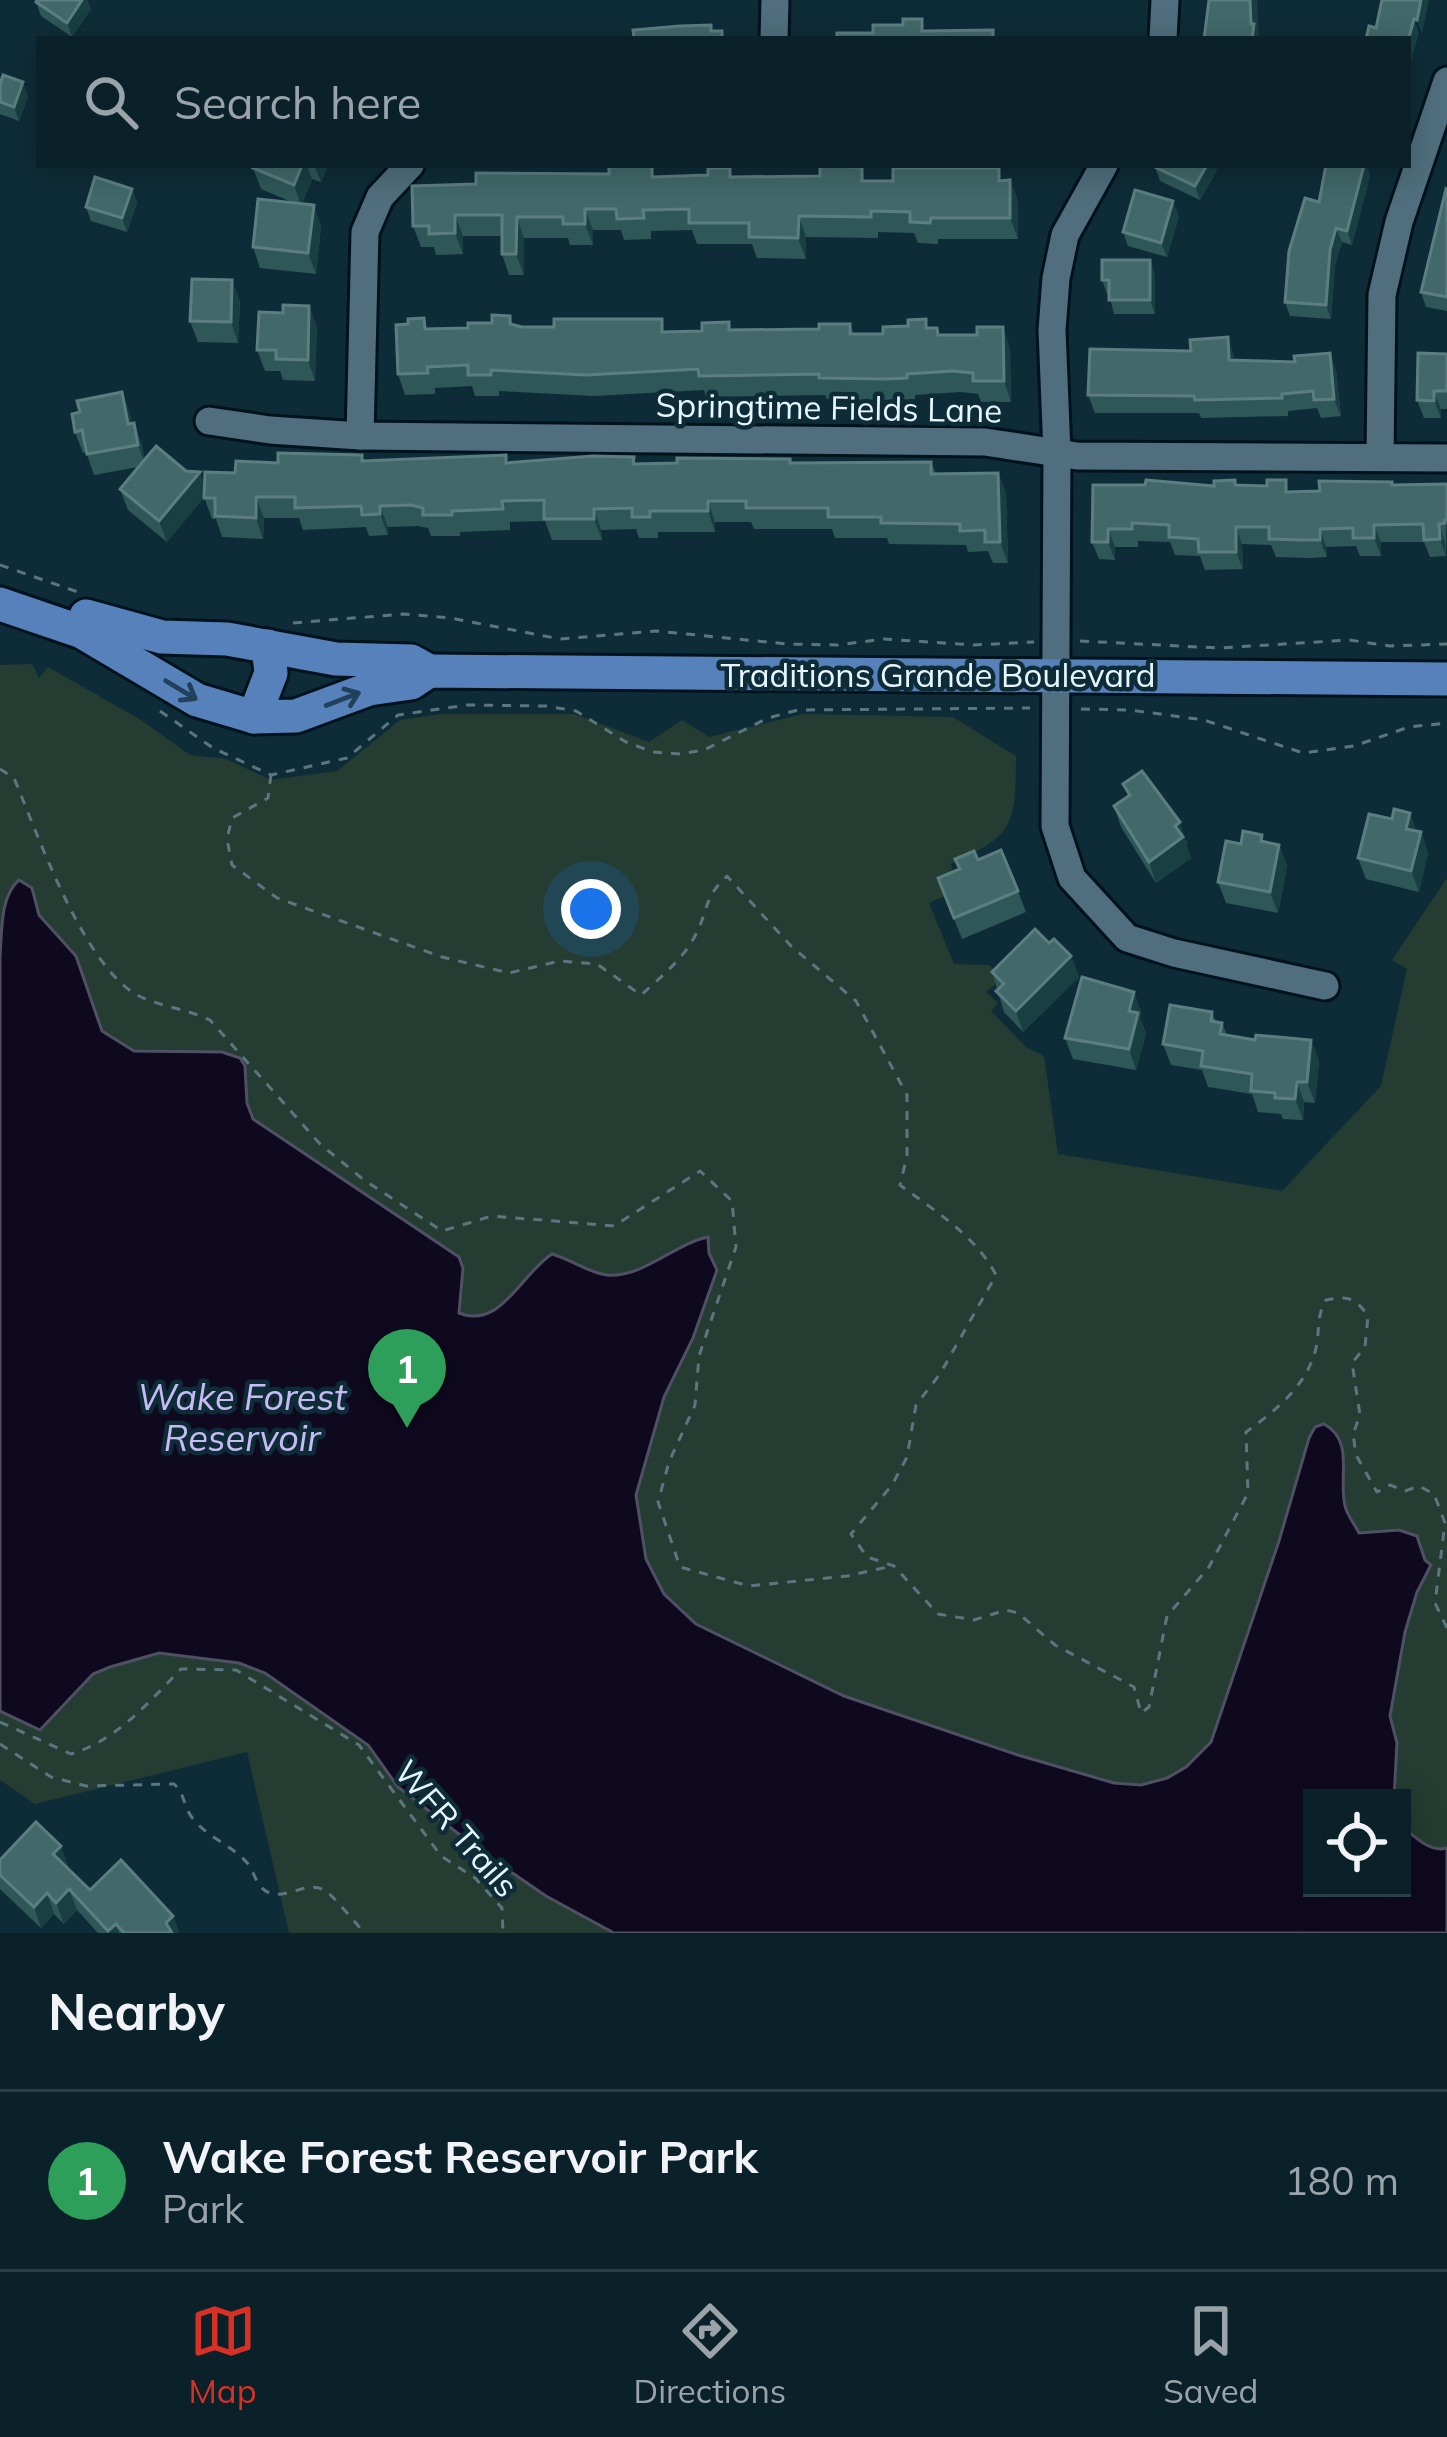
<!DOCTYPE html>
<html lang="en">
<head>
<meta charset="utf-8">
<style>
  :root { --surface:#0a212a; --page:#132932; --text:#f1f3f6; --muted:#99a3a8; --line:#2a3e47; --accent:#d93025 }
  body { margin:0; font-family:Mulish,sans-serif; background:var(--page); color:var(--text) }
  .controls { position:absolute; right:36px; bottom:36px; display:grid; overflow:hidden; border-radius:0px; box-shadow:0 6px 30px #0003 }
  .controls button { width:108px; height:108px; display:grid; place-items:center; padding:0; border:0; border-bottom:3px solid var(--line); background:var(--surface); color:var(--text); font:60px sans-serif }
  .you { position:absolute; left:591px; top:909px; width:42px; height:42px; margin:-30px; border:9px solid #fff; border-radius:50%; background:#1a73e8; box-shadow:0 0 0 18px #1a73e833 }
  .badge { display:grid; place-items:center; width:78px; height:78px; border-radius:50%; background:var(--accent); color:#fff; font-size:39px; font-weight:700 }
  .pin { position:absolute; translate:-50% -99px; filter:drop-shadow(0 3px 6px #0008) }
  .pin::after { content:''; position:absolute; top:63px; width:42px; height:36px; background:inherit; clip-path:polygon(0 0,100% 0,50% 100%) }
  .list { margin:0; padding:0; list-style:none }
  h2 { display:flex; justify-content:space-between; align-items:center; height:156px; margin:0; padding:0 48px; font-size:51px }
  h2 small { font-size:39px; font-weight:400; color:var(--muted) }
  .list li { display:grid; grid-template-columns:78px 1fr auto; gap:36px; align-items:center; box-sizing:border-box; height:180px; padding:0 48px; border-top:3px solid var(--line) }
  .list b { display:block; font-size:45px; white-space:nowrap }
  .list p { margin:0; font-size:39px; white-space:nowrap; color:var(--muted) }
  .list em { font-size:39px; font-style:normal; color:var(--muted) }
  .icon { flex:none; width:66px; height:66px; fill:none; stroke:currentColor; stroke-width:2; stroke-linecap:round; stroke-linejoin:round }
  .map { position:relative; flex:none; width:1447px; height:1933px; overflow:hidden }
  .search { position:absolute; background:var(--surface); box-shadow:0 6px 30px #0003; left:36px; right:36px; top:36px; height:132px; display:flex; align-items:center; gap:30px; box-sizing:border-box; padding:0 42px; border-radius:0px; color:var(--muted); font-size:45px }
  .sheet { height:336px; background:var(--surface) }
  nav { display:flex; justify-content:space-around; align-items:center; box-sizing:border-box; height:168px; border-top:3px solid var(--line); background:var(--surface); font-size:33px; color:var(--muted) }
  nav a { display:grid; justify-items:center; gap:6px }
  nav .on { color:var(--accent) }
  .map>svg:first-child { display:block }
  .green { fill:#243c31; fill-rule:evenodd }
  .water { fill:#0f0920; stroke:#4f5063; stroke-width:3 }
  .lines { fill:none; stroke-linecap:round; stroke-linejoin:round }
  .minor-casing { stroke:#00131d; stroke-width:33 }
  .major-casing { stroke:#00131d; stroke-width:39 }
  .path { stroke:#5c7680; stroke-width:3; stroke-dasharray:9 9; stroke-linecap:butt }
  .minor { stroke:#506e7d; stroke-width:27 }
  .major { stroke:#5781bb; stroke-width:33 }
  .wall { fill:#2f5758 }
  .shaded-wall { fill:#193f43 }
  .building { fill:#426869; stroke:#5c7e81; stroke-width:3 }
  .oneway { stroke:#204159 }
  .labels { text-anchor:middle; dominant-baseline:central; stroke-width:9; stroke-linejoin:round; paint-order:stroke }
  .street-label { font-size:33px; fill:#e5f6fe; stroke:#0e2c38 }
  .water-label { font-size:36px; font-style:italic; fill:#c6bcf3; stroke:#0e2c38 }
</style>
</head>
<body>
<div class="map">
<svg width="1447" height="1933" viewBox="0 0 1447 1933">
  <rect width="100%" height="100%" fill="#0e2c38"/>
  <path class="green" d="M 32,664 L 39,678 L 48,667 L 141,720 L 190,755 L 226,759 L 271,780 L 337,771 L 400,720 L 440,714 L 574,714 L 649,742 L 682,720 L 709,737 L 803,714 L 953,717 L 1016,756 C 1015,824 1016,835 951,864 L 956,891 L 929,903 L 954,964 L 989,965 L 1002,979 L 986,992 L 998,1003 L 991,1011 L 1026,1047 L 1044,1056 L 1058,1154 L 1282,1191 L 1381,1086 L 1407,969 L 1392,960 L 1447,878 L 1447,1933 L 289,1933 L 247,1752 L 35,1804 L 0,1780 L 0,665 ZM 1312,1798 L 1402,1798 L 1402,1888 L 1312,1888 Z"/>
  <path class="water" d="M 19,880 L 32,888 L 39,915 L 76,956 L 102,1031 L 134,1051 L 222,1052 L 240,1058 L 245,1066 L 247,1103 L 253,1119 L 459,1257 L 463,1268 L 459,1313 C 500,1330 521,1274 552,1254 C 570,1259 589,1273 607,1275 C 643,1278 674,1244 708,1237 L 709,1253 L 717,1270 L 693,1338 L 664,1397 L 636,1495 L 646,1559 L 664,1594 L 696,1624 L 844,1696 L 1018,1755 L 1114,1783 L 1141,1785 L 1167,1778 L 1186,1767 L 1211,1742 L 1279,1541 L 1309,1438 L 1315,1427 L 1324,1424 C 1355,1441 1338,1477 1345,1506 C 1347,1515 1355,1525 1359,1533 L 1399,1530 L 1417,1536 L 1425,1560 L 1431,1565 L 1417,1592 L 1405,1632 L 1390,1716 L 1397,1743 L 1394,1798 L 1312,1798 L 1312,1888 L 1402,1888 L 1402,1826 C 1414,1836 1430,1853 1447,1848 L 1447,1933 L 614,1933 L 546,1896 L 482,1852 L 398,1787 L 368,1745 L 265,1673 L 239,1663 L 159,1653 L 110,1667 L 93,1674 L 40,1730 L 0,1711 L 0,956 C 2,931 0,896 19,880 Z"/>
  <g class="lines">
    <g class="minor-casing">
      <g id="minor">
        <polyline points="774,39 775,0"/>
        <polyline points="1163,39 1165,0"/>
        <polyline points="1104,165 1065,235 1056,278 1052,330 1057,453 1055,826 1072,878 1127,938 1174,953 1325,986"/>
        <polyline points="209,421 270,430 360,436 985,442 1077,456 1447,458"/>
        <polyline points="360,436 365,232 380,197 410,165"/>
        <polyline points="1380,457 1382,295 1399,222 1447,81"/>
      </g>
    </g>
    <g class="major-casing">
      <g id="major">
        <polyline points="0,604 82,632 197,700 254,717 296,716 369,689 411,683 429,671 1447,679"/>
        <polyline points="86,616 162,637 227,639 336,659 411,661 429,671"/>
        <polyline points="254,717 271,673 268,646"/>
      </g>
    </g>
    <g class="path">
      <polyline points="0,565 78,592"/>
      <polyline points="293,623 403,614 450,618 560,639 656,631 787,644 838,645 884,639 974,645 1034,642"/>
      <polyline points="1080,641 1219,648 1349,640 1390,646 1447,644"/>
      <polyline points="1081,709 1130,710 1204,720 1303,753 1354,746 1409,727 1447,723"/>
      <polyline points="160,711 213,748 271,775 347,758 398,715 467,705 546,706 576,711 626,742 653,752 680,754 704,750 768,718 798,710 1030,708"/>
      <path d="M 0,769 L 14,778 C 38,835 84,968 139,996 C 161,1007 188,1009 210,1020 L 320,1144 L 364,1180 L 442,1231 L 492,1216 L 614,1226 L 700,1171 L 732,1201 L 736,1247 L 699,1356 L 695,1405 L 669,1462 L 658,1502 L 680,1567 L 749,1586 L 847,1576 L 892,1566"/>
      <path d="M 271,775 L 268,798 L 232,818 L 227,839 L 232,865 L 277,898 L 442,957 L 509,973 L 560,961 L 597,964 L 641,995 C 660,978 683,959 695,936 C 709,910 703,898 727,876 L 791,946 L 856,1001 L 907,1095 L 907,1156 L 900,1185 C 936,1212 975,1235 996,1275 L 940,1374 L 916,1405 L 907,1457 L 892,1485 L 851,1534 L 867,1557 L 894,1566 L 938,1614 L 974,1620 L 1006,1610 L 1018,1613 L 1055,1645 L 1134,1687 L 1141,1713 L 1149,1707 L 1167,1616 L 1209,1567 L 1248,1493 L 1246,1432 C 1275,1411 1307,1386 1316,1348 C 1320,1330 1316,1317 1326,1300 C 1348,1296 1355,1297 1368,1316 L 1365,1347 L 1352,1363 L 1360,1415 L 1353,1434 L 1356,1455 L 1377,1492 L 1390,1485 L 1405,1491 L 1419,1486 L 1434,1494 L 1445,1523 L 1435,1603 L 1447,1628"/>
      <path d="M 0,1722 L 71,1754 C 117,1740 148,1703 181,1669 L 236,1670 L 359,1745 L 441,1856 L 475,1878 L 502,1908 L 503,1933"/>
      <path d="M 0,1744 L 51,1777 L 86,1786 L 174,1784 C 185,1794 183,1805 191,1816 C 205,1837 233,1845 249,1865 C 254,1873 256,1883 263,1889 C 282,1905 305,1878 326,1891 C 331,1894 359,1926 364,1933"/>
    </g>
    <use href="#minor" class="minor"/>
    <use href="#major" class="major"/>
  </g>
  <g class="wall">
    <polygon points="37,0 87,0 91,9 72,37 41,16 36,2"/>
    <polygon points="0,84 28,97 19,121 0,114"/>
    <polygon points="255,165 328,165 321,182 312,179 302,204 321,226 316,274 260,268 253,247 294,203 261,189 253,168"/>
    <polygon points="1326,165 1366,165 1370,176 1352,245 1342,242 1335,265 1331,319 1290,316 1285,302 1319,202"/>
    <polygon points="1155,167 1217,170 1200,200 1160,181"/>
    <polygon points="656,177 867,181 1010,180 1018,201 1018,239 938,239 938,244 918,243 914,233 878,232 878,238 806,237 806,259 757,258 752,244 697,244 692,230 651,231 651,239 624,240 621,230 593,230 593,245 570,245 568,238 524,238 524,275 509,275 502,254 502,236 463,236 463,254 436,255 434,247 421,247 413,226 476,184"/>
    <polygon points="132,189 137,203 127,232 91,221 86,207"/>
    <polygon points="1447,190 1447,311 1426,307 1421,292"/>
    <polygon points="1179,216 1167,257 1128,246 1123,232"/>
    <polygon points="1150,260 1155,274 1155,314 1114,314 1109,294 1107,294 1102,280"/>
    <polygon points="240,301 238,343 198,342 190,321"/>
    <polygon points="510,316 513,325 522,327 666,332 819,329 850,324 854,334 883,334 929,328 940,335 1010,348 1011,402 981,402 978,394 961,392 915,395 915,399 893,400 827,399 825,395 706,397 704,390 594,396 499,391 499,396 475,396 472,386 435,388 435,394 405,395 398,374 408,324 428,329 468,328 492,323"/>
    <polygon points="317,327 315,381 283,380 280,371 265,371 257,350"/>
    <polygon points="1228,337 1234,360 1336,370 1341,416 1321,418 1317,408 1288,411 1288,416 1201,418 1199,413 1095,413 1088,395"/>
    <polygon points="1447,354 1447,409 1441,409 1441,418 1424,418 1417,400"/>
    <polygon points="122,392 132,424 142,444 144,460 186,471 200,472 204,485 235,473 278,463 364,461 509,463 634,457 636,464 931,462 936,474 998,473 1006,494 1008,563 993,563 988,551 968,552 966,545 889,544 887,538 835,538 832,529 754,529 751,522 715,522 715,532 658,532 658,538 639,538 636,529 601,530 602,540 552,540 545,521 510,522 510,530 460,532 460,536 431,536 428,528 418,526 388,527 388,535 369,536 366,527 303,530 299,518 264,518 263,539 222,537 216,519 212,519 204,497 167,542 128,510 120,489 138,467 94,475 86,452 83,453 75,432"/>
    <polygon points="1447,484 1446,556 1430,557 1424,542 1381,542 1381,556 1360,556 1356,546 1326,547 1327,557 1310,558 1276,557 1271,545 1242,544 1243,569 1205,570 1200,556 1175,555 1170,542 1138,541 1138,547 1115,547 1115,560 1099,559 1092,542 1093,485 1237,485 1291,492"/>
    <polygon points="1123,784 1188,843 1186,844 1191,858 1156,883 1121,827 1114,806 1128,796"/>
    <polygon points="1417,832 1421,832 1428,853 1419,892 1366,879 1358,858"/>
    <polygon points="1265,842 1279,845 1287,866 1278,913 1226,903 1218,882 1241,844"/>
    <polygon points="978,860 1018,891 1026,912 962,939 938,878"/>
    <polygon points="1049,943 1071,956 1079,977 1023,1032 1004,1012 992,972"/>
    <polygon points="1134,992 1141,1013 1140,1018 1146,1034 1136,1070 1073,1059 1065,1038"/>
    <polygon points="1212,1012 1216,1022 1222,1023 1227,1035 1255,1040 1311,1040 1319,1061 1315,1103 1304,1102 1303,1120 1283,1119 1281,1114 1258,1112 1252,1094 1208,1087 1202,1070 1171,1065 1163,1044"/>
    <polygon points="0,1860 69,1867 68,1868 90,1890 173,1916 179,1933 98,1933 77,1910 64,1924 54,1914 41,1928 0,1889"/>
  </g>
  <g class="shaded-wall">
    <polygon points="82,0 87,0 91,9 72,37 67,23"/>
    <polygon points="1250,0 1257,0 1259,39 1252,39"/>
    <polygon points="1421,0 1429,0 1422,34 1417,20"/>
    <polygon points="1414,19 1419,33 1408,72 1408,41"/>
    <polygon points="23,82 28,97 19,121 14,107"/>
    <polygon points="302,165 307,165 312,179 301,206 294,185"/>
    <polygon points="314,165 328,165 321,182"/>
    <polygon points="1207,165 1215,165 1217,170 1200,200 1195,186"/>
    <polygon points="1359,165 1366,165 1370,176 1352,245 1347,231"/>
    <polygon points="1010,180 1018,201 1018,239 1010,218"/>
    <polygon points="132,189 137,203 127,232 122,218"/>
    <polygon points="1173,201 1179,216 1167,257 1161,243"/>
    <polygon points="314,205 321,226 316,274 308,253"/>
    <polygon points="585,209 593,230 593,245 585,224"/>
    <polygon points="455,215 463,236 463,254 455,233"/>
    <polygon points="799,216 806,237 806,259 798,238"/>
    <polygon points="517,217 524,238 524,275 516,254"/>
    <polygon points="1336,228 1342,242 1335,265 1331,319 1326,305 1330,250"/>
    <polygon points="1150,260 1155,274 1155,314 1150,300"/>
    <polygon points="232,280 240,301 238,343 231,322"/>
    <polygon points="309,306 317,327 315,381 308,360"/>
    <polygon points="1003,327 1010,348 1011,402 1004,381"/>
    <polygon points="1228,337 1234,355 1236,378 1229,360"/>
    <polygon points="1330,353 1336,370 1341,416 1334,399"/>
    <polygon points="1434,391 1441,409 1441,418 1434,401"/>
    <polygon points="122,392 130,413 136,445 128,424"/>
    <polygon points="134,423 142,444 146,466 138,445"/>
    <polygon points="200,472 207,493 167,542 159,521"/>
    <polygon points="998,473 1006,494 1008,563 1000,542"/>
    <polygon points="256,497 264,518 263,539 256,518"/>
    <polygon points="708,501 715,522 715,532 708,511"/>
    <polygon points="380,506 388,527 388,535 380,514"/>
    <polygon points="594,509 601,530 602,540 594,519"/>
    <polygon points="1439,524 1445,542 1446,556 1440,539"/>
    <polygon points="1374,525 1381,542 1381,556 1374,538"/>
    <polygon points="1236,527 1242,544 1243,569 1236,552"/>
    <polygon points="1108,529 1115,547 1115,560 1108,542"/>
    <polygon points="1320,529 1326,547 1327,557 1320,540"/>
    <polygon points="1410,813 1418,834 1406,829"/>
    <polygon points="1180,822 1191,858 1156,883 1149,862 1175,826"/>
    <polygon points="1421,832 1428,853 1419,892 1411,871"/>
    <polygon points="1279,845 1287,866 1278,913 1270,892"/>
    <polygon points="1071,956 1079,977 1023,1032 1016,1011"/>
    <polygon points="1134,992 1141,1013 1140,1018 1146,1034 1136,1070 1129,1049 1129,1011"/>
    <polygon points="1311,1040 1319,1061 1315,1103 1307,1082"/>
    <polygon points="1297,1082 1304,1102 1303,1120 1295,1099"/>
    <polygon points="61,1846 69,1867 61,1875 53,1854"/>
    <polygon points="69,1889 77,1910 64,1924 56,1903"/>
    <polygon points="47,1893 54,1914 41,1928 34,1907"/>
    <polygon points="173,1916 179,1933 169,1933 166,1923"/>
    <polygon points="116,1924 119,1933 109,1933 108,1931"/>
  </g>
  <g class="building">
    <polygon points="37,0 82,0 67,23 36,2"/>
    <polygon points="1209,0 1250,0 1251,24 1254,24 1252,39 1204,39"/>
    <polygon points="1382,0 1421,0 1417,20 1414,19 1408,41 1408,39 1366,39 1369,26 1376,28"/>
    <polygon points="903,19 922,19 922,31 993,30 993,39 837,39 837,33 873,33 873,25 903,25"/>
    <polygon points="711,25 711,31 722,31 722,39 611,39 634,38 633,30 680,26"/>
    <polygon points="3,75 23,82 14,107 0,102 0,84"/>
    <polygon points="255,165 302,165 294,185 253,168"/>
    <polygon points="652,165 652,177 708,175 708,168 730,168 730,177 820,176 820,166 862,167 862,181 893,181 893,168 999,168 999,181 1010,180 1010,218 931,218 930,223 910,222 910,212 871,211 871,217 799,216 798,238 749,237 749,223 689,223 689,209 643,210 644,218 617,219 616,209 585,209 585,224 563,224 563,217 517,217 516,254 502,254 502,215 455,215 455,233 429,234 429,226 413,226 412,186 476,184 476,173 609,174 609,167"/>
    <polygon points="1156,165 1207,165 1195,186 1155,167"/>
    <polygon points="1326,165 1364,165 1347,231 1336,228 1330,250 1326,305 1285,302 1289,251 1305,198 1319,202"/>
    <polygon points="95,177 132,189 122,218 86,207"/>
    <polygon points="1446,189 1447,190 1447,297 1421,292"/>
    <polygon points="1135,190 1173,201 1161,243 1123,232"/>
    <polygon points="258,199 314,205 308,253 253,247"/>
    <polygon points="1102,260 1150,260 1150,300 1109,300 1109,280 1102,280"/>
    <polygon points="192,279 232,280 231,322 190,321"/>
    <polygon points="283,305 309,306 308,360 276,359 276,350 257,350 259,312 283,313"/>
    <polygon points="492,315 510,316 510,324 522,327 554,327 554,319 662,319 662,332 702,331 702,323 729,322 729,330 819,329 819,324 850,324 850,334 883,334 883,327 908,326 908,320 926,319 926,328 937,328 938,335 977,335 977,327 1003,327 1004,381 973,381 973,373 953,371 907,374 907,378 886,379 819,378 819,374 699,376 698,369 586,375 491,370 491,375 468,375 468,365 427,367 428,373 398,374 396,325 408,324 408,319 424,318 425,329 468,328 468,323 492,323"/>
    <polygon points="1228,337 1229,360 1295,362 1294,356 1330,353 1334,399 1314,400 1313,391 1282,394 1282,398 1195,400 1194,396 1088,395 1090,349 1191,351 1190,340"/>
    <polygon points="1418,353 1447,354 1447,391 1434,391 1434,401 1417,400"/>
    <polygon points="122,392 128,424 134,423 138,445 87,454 82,430 75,432 72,414 80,412 77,401"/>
    <polygon points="156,446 186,471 200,472 159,521 120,489"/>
    <polygon points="278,453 362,455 362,461 506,455 506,463 593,456 634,457 633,464 677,463 677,458 790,459 790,463 931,462 931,474 998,473 1000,542 985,542 985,530 960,531 960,524 881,523 881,517 828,517 828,508 746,508 746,501 708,501 708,511 650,511 650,517 632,517 632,508 594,509 594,519 544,519 544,500 502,501 503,509 452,511 452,515 423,515 423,508 411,505 380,506 380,514 362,515 361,506 295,508 295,497 256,497 256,518 215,516 215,498 204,498 205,472 235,473 236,461 278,463"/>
    <polygon points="1146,480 1214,486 1214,481 1235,480 1235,485 1267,486 1267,480 1286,480 1286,492 1320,491 1319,481 1392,482 1392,485 1447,484 1447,520 1445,520 1445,523 1439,524 1440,539 1424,540 1423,524 1374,525 1374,538 1353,538 1353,528 1320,529 1320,540 1303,540 1269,539 1269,527 1236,527 1236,552 1199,552 1198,539 1169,537 1169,525 1132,523 1132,529 1108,529 1108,542 1092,542 1093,485 1145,485"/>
    <polygon points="1142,771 1180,822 1175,826 1183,837 1149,862 1114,806 1130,795 1123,784"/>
    <polygon points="1394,809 1410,813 1406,829 1421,832 1411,871 1358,858 1369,814 1392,819"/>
    <polygon points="1243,831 1262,835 1261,841 1279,845 1270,892 1218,882 1226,841 1241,844"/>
    <polygon points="1001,850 1018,891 954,918 938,878 960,869 955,859 974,851 978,860"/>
    <polygon points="1035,929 1049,943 1054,939 1071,956 1016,1011 996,991 1004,984 992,972"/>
    <polygon points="1082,977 1134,992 1129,1011 1138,1013 1129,1049 1065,1038"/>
    <polygon points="1170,1005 1212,1012 1211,1021 1222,1023 1220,1034 1255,1040 1256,1035 1311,1040 1307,1082 1297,1082 1295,1099 1275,1098 1275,1093 1251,1091 1252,1074 1201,1066 1203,1051 1163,1044"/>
    <polygon points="36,1822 61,1846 53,1854 90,1890 121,1860 173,1916 166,1923 172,1933 124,1933 116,1924 108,1931 69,1889 56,1903 47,1893 34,1907 0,1875 0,1860"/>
  </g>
  <defs><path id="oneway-shaft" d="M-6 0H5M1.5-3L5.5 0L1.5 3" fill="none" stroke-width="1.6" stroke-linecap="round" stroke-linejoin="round" transform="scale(3)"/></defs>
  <g class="oneway">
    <use href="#oneway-shaft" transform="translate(181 690) rotate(31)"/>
    <use href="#oneway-shaft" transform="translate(343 699) rotate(-21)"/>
  </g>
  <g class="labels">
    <g class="street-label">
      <text transform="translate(829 407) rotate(1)">Springtime Fields Lane</text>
      <text x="938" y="674">Traditions Grande Boulevard</text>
      <text transform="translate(457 1828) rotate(49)">WFR Trails</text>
    </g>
    <g class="water-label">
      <text x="242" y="1396">Wake Forest<tspan x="242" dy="41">Reservoir</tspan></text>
    </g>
  </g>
</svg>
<div class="controls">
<button><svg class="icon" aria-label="locate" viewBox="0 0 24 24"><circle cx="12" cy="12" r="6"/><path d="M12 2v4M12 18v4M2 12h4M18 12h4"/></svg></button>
</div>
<div class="you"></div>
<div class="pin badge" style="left:407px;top:1428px;background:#2e9e5b">1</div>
<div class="search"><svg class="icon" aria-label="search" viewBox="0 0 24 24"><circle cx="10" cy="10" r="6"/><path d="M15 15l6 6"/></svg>Search here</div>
</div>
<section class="sheet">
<h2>Nearby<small></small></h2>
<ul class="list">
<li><span class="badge" style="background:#2e9e5b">1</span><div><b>Wake Forest Reservoir Park</b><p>Park</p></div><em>180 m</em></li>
</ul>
</section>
<nav>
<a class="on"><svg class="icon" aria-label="map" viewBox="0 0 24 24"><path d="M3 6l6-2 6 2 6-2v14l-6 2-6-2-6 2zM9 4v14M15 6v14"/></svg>Map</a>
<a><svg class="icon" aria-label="directions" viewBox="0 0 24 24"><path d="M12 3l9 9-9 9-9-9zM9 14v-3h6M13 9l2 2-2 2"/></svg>Directions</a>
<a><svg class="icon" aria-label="saved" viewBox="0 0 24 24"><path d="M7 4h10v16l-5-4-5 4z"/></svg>Saved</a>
</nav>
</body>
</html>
